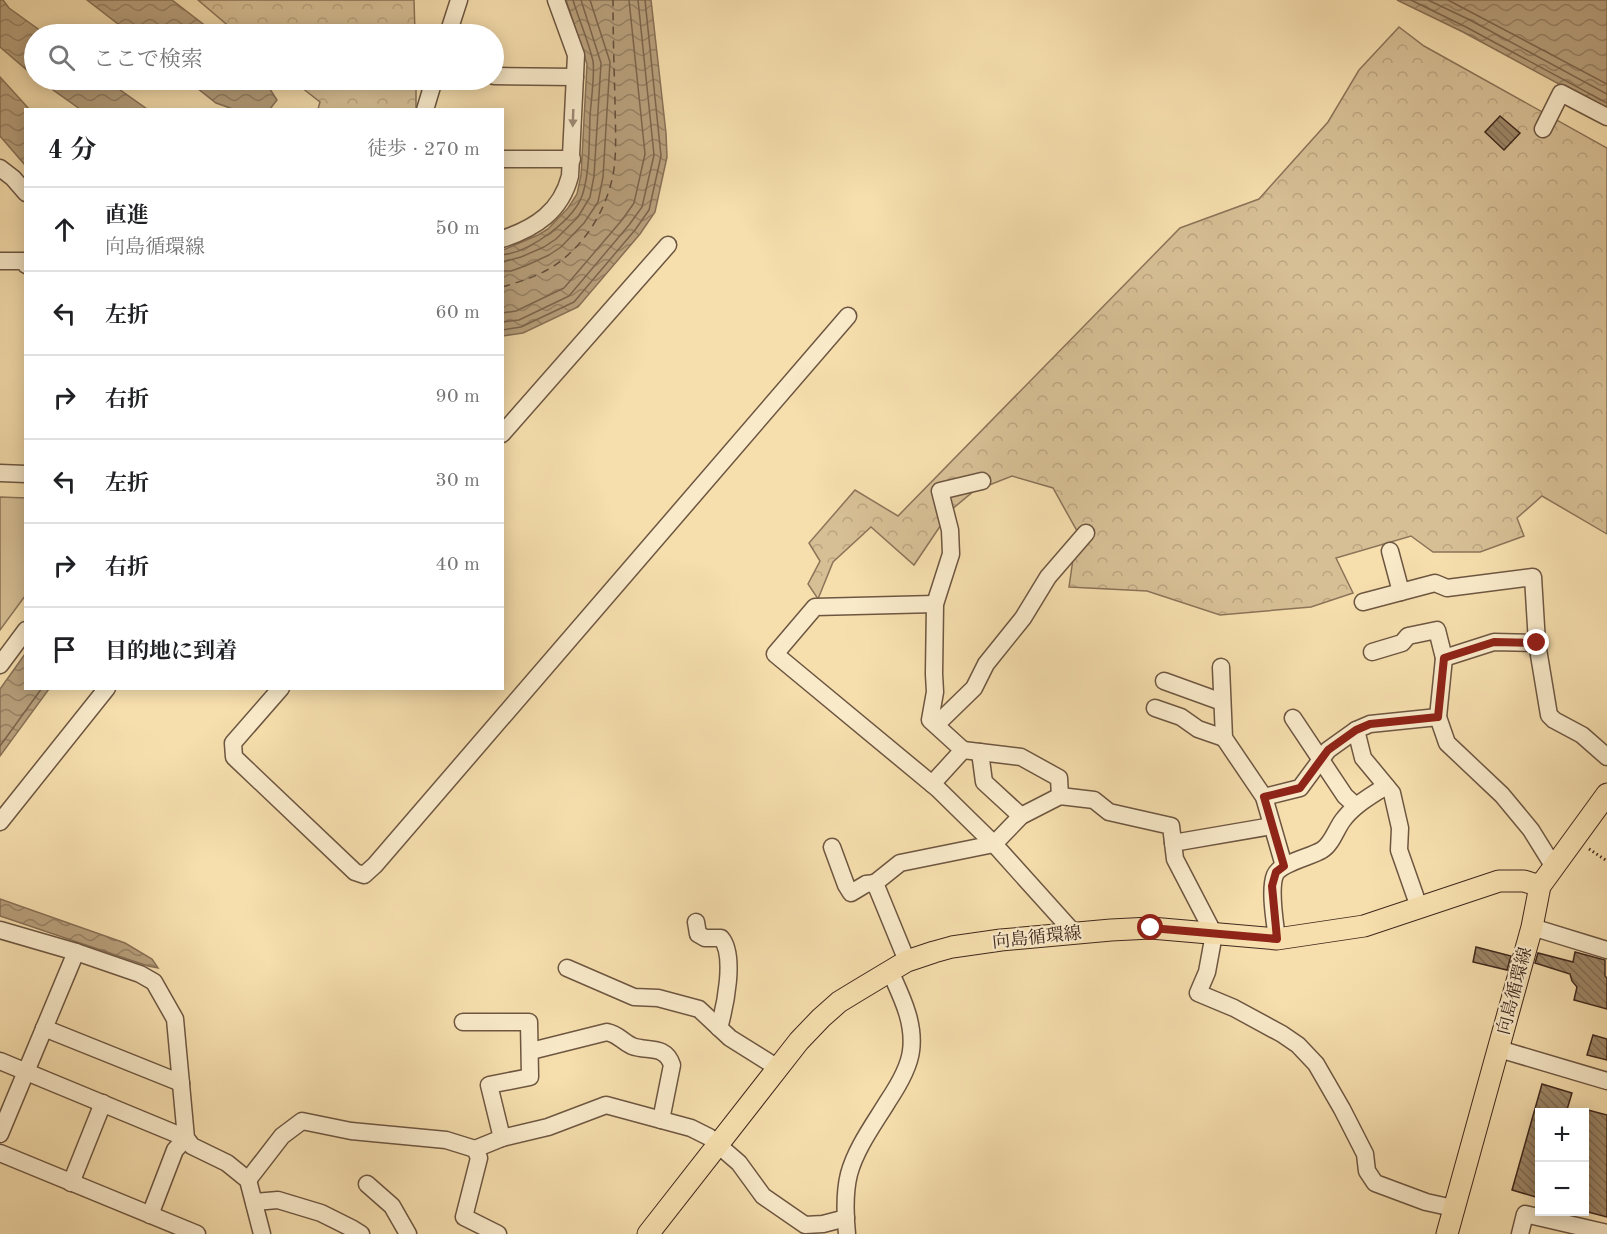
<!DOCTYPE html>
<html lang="ja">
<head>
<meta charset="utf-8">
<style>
  :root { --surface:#fff; --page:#f2f2f2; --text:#202124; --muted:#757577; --line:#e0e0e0 }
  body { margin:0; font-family:"Old Standard TT","Noto Serif JP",serif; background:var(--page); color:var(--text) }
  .controls { position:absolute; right:18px; bottom:18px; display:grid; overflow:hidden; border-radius:0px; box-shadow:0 3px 15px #0003 }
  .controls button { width:54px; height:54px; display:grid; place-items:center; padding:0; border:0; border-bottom:2px solid var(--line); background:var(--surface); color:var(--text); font:30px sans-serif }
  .stop { position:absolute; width:18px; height:18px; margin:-14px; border:4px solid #8f2418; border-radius:50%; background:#fff }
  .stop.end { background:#8f2418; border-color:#fff; box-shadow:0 2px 6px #0008 }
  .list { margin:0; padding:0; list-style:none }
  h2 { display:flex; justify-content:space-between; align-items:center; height:78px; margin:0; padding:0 24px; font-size:26px }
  h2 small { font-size:20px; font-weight:400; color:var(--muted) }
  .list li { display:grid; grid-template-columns:39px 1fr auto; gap:18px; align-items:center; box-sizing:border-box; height:84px; padding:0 24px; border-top:2px solid var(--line) }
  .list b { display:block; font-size:22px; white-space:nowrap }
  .list p { margin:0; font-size:20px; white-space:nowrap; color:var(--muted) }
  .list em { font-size:20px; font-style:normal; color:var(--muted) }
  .icon { flex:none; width:33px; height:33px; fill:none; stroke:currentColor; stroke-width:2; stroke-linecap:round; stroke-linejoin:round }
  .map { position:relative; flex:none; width:1607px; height:1234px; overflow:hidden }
  .search { position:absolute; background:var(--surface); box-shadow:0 3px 15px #0003; left:24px; top:24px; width:480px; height:66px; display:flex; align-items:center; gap:15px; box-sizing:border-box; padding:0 21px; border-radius:33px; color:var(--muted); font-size:22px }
  .panel { position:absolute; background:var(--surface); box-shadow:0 3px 15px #0003; left:24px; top:108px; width:480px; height:582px; border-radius:0px }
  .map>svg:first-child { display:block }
  .forest { fill:url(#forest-crowns); stroke:#8b7459; stroke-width:1.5 }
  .pitch { fill:#d7bf95; stroke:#8b7459; stroke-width:1.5 }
  .water { fill:url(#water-waves); stroke:#887056; stroke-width:1.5 }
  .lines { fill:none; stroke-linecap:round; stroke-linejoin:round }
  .shore { stroke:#7c644c; stroke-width:1.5 }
  .ferry { stroke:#634c3a; stroke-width:1.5; stroke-dasharray:8 6; stroke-linecap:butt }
  .building { fill:url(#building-back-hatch); stroke:#3f281d; stroke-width:1.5 }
  .minor-casing { stroke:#6d5641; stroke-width:19 }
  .major-casing { stroke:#3f281d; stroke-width:23 }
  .path { stroke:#3f281d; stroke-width:3; stroke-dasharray:1.5 3; stroke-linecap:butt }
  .minor { stroke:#f9eaca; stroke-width:16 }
  .major { stroke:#f6dead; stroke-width:21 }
  .oneway { fill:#9c8974 }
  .route { stroke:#8f2418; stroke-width:8 }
  .labels { text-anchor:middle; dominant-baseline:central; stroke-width:4.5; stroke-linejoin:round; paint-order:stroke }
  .street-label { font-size:18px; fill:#3f281d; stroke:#f9eaca }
</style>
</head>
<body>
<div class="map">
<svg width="1607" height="1234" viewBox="0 0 1607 1234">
  <defs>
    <pattern id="forest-crowns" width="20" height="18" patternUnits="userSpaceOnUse" patternTransform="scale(1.5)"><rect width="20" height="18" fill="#d7bf95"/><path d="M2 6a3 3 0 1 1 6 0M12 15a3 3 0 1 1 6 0" fill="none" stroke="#baa480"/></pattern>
    <pattern id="water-waves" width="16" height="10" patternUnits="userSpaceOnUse" patternTransform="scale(1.5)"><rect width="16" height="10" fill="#b8a07c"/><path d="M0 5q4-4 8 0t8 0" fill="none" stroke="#978265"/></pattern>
    <pattern id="building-back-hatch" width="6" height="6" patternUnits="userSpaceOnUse" patternTransform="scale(1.5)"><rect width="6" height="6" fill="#9e8768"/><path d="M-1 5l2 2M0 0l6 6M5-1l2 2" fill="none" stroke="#826e55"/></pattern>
  </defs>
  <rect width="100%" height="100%" fill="#f6dead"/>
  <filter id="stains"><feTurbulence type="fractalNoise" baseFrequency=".00333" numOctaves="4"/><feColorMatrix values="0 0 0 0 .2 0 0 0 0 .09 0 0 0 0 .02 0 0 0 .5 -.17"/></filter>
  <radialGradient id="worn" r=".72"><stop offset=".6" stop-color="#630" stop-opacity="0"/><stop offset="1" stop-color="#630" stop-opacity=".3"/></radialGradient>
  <g class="forest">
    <polygon points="198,0 414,0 415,34 238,34"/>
    <polygon points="1399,27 1424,46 1607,148 1607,534 1542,496 1517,518 1524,536 1480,552 1433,552 1411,536 1336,558 1353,593 1311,607 1220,615 1147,591 1069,587 1077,531 1053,488 1012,476 974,491 951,510 914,565 871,527 833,562 818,599 808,584 820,561 809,543 855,490 898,516 1180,228 1259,199 1328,122 1359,70"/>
    <polygon points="292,80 416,80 416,109 318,109 320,102"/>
  </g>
  <polygon class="pitch" points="0,497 26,498 25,596 0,630"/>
  <g class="water">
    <polygon points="0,0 3,0 9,8 45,34 34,34 34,76 0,47"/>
    <polygon points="87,0 172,0 216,34 131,34"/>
    <polygon points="566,0 651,0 666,133 667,157 655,212 640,234 578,307 523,333 503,336 503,250 538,235 548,229 568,208 577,194 581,175 587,64"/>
    <polygon points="1397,0 1607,0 1607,110 1463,32"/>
    <polygon points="0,77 29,109 26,110 25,165 0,136"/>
    <polygon points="39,80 106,80 147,109 80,109"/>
    <polygon points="187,80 264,80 277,100 270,109 233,109 216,103"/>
    <polygon points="25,654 26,688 49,689 0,756 0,689"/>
    <polygon points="0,899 125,943 152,959 158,968 148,966 0,916"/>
  </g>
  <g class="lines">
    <g class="shore">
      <polyline points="1411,0 1466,27 1607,103"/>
      <polyline points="1428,0 1470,20 1607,94"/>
      <polyline points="1448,0 1607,84"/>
      <path d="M 502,255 C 530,252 575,220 583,193 C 590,169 589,141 590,116 C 591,102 595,73 593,61 C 588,40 579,20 573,0"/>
      <polyline points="502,262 521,257 544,247 556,239 578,217 590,197 594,176 601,63 581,0"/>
      <polyline points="502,271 511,271 525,266 549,255 561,247 584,223 598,202 603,177 610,62 590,0"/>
      <polyline points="502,313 516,311 564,288 622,220 634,203 645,154 629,0"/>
      <polyline points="502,322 519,320 569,296 629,225 642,207 654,155 638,0"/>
      <polyline points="502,330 521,327 574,302 635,230 649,210 661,156 645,0"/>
      <polyline points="0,746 42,688"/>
    </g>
    <path class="ferry" d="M 502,287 C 519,282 535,277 549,269 C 584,248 608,209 614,169 C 617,146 615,123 615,100 C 614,67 613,33 613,0"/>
  </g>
  <g class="building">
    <polygon points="1500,116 1520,133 1504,150 1485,132"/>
    <polygon points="1476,947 1511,956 1507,970 1473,962"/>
    <polygon points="1575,952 1605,960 1605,976 1607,978 1607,1009 1574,1000 1577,987 1572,981 1570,974 1535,963 1538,953 1573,962"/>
    <polygon points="1593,1035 1607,1039 1607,1060 1587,1055"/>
    <polygon points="1542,1084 1572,1093 1566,1113 1539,1113 1539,1198 1512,1190"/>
    <polygon points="1584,1109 1607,1115 1607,1217 1584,1211"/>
  </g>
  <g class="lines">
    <g class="minor-casing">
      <g id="minor">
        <polyline points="448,34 459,0"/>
        <polyline points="494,76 575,77"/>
        <polyline points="425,110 434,80"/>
        <polyline points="1543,129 1561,93 1607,117"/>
        <polyline points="502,159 572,159"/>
        <polyline points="0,168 13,178 26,193"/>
        <path d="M 502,239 C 536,228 561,211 570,176 L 576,55 L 556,0"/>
        <polyline points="0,261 24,261 26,265"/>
        <polyline points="502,434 668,245"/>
        <polyline points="0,473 26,474"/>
        <polyline points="1390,551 1401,592"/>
        <polyline points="1363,602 1435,583 1447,588 1533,577 1537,643"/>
        <polyline points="935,604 815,607 775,654 938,789 994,844 1075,934"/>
        <polyline points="1372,652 1402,643 1408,636 1437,630 1444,658 1438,717"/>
        <polyline points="1444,658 1494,642 1537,643 1549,715 1554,720 1582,735 1607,757"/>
        <polyline points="0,665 26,630"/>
        <polyline points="1221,667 1224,738 1264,797 1284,866"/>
        <polyline points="1164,681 1222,702"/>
        <polyline points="281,688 233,743 234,757 355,872 364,875 375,865 848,316"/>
        <polyline points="1155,708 1181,717 1198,729 1224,738"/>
        <polyline points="1293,718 1345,796 1356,806"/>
        <polyline points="936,725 974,688 986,664 1023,618 1048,577 1086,533"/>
        <polyline points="963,750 1021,757 1059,778 1060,796"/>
        <polyline points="980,752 984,782 1021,816"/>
        <polyline points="932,784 963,750 930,720 935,692 934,674 935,604 951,554 950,530 940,491 982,481"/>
        <polyline points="1264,797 1300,788 1328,750 1356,730"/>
        <polyline points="0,822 107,688"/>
        <polyline points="1173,843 1272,826"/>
        <polyline points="832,847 846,885 851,893 866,884 875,883"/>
        <polyline points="1419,907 1399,850 1400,828 1392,793 1363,758 1356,730 1370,724 1438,717 1447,743 1502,795 1531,830 1554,867"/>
        <path d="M 696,922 L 698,934 L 705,938 L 721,938 C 736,955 725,1007 719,1028"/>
        <polyline points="1532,927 1607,950"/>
        <polyline points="0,930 76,952 140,974 154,982 175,1019 186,1138 192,1146 227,1163 248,1180 262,1234"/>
        <path d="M 1277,939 C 1275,922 1269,890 1275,875 C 1280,863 1311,857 1322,850 C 1332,844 1336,829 1343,820 C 1354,805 1371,796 1386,786"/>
        <polyline points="907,961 875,883 900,863 994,844 1021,816 1060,796 1094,800 1109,812 1171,826 1175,859 1214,934 1207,972 1198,993 1234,1008 1282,1034 1298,1045 1316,1064 1342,1109 1365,1154 1367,1171 1375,1183 1426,1202 1453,1208"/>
        <polyline points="567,968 634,997 658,998 699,1009 730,1038 778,1068"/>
        <polyline points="463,1022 529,1022 530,1077 489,1085 502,1138"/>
        <polyline points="44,1028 181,1083"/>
        <polyline points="1499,1049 1607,1081"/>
        <path d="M 531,1051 L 607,1032 C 620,1035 621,1041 632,1046 C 647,1052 665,1044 672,1065 L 661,1120"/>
        <polyline points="0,1061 186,1138 175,1150 150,1215"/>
        <polyline points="0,1134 76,952"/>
        <polyline points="475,1149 502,1138 548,1127 606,1105 691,1128 709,1137 739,1163 763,1196 805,1225 823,1224 846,1218"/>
        <polyline points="0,1153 197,1234"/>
        <polyline points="248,1180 282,1136 302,1121 351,1131 446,1140 475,1149 479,1158 464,1217 498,1234"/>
        <polyline points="71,1183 103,1103"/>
        <polyline points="367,1184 392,1206 408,1234"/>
        <polyline points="254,1202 278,1200 321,1213 353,1229 361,1234"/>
        <path d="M 847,1234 C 845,1214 844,1194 849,1174 C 856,1148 874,1124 888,1101 C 898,1086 909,1068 911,1051 C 915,1022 901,996 890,971"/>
        <polyline points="1520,1234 1525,1214 1607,1233"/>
      </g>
    </g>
    <g class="major-casing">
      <g id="major">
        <polyline points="648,1234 799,1041 821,1018 839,1002 857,991 907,961 934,952 952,947 1001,940 1111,930 1151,928 1277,939 1364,926 1499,881 1524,881 1540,886"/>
        <polyline points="1447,1234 1532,927 1540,886 1607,794"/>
      </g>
    </g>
    <polyline class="path" points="1589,849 1607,861"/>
    <use href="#minor" class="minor"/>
    <use href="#major" class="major"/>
  </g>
  <defs><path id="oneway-solid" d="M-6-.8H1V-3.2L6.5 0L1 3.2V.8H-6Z" transform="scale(1.5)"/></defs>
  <use class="oneway" href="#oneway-solid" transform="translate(573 118) rotate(92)"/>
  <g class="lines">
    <polyline class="route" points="1151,928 1277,939 1272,886 1276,872 1284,866 1264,797 1300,788 1328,750 1356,730 1370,724 1438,717 1444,658 1494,642 1537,643"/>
  </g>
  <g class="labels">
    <g class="street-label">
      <text transform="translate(1037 938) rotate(-6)">向島循環線</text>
      <text transform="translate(1515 991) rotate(-75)">向島循環線</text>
    </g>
  </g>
  <rect width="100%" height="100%" filter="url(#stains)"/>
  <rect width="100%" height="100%" fill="url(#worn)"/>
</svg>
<div class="controls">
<button>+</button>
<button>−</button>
</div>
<div class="stop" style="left:1151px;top:928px"></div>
<div class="stop end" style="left:1537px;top:643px"></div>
<div class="search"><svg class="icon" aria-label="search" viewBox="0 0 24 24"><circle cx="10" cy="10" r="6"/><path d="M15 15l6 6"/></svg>ここで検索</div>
<section class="panel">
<h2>4 分<small>徒歩 · 270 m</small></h2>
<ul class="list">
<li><svg class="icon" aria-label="ahead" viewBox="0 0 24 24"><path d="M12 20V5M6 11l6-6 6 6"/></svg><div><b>直進</b><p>向島循環線</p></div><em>50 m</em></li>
<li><svg class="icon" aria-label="left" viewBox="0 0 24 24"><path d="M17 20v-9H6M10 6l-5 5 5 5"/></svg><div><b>左折</b></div><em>60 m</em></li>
<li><svg class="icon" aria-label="right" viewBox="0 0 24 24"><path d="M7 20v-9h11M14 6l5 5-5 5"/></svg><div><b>右折</b></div><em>90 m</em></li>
<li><svg class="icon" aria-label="left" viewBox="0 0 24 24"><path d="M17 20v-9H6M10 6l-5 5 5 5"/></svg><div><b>左折</b></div><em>30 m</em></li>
<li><svg class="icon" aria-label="right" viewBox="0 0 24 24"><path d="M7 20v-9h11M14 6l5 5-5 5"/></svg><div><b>右折</b></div><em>40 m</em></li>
<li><svg class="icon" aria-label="arrive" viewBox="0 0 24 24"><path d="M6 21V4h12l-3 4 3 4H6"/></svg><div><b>目的地に到着</b></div></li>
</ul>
</section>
</div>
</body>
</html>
